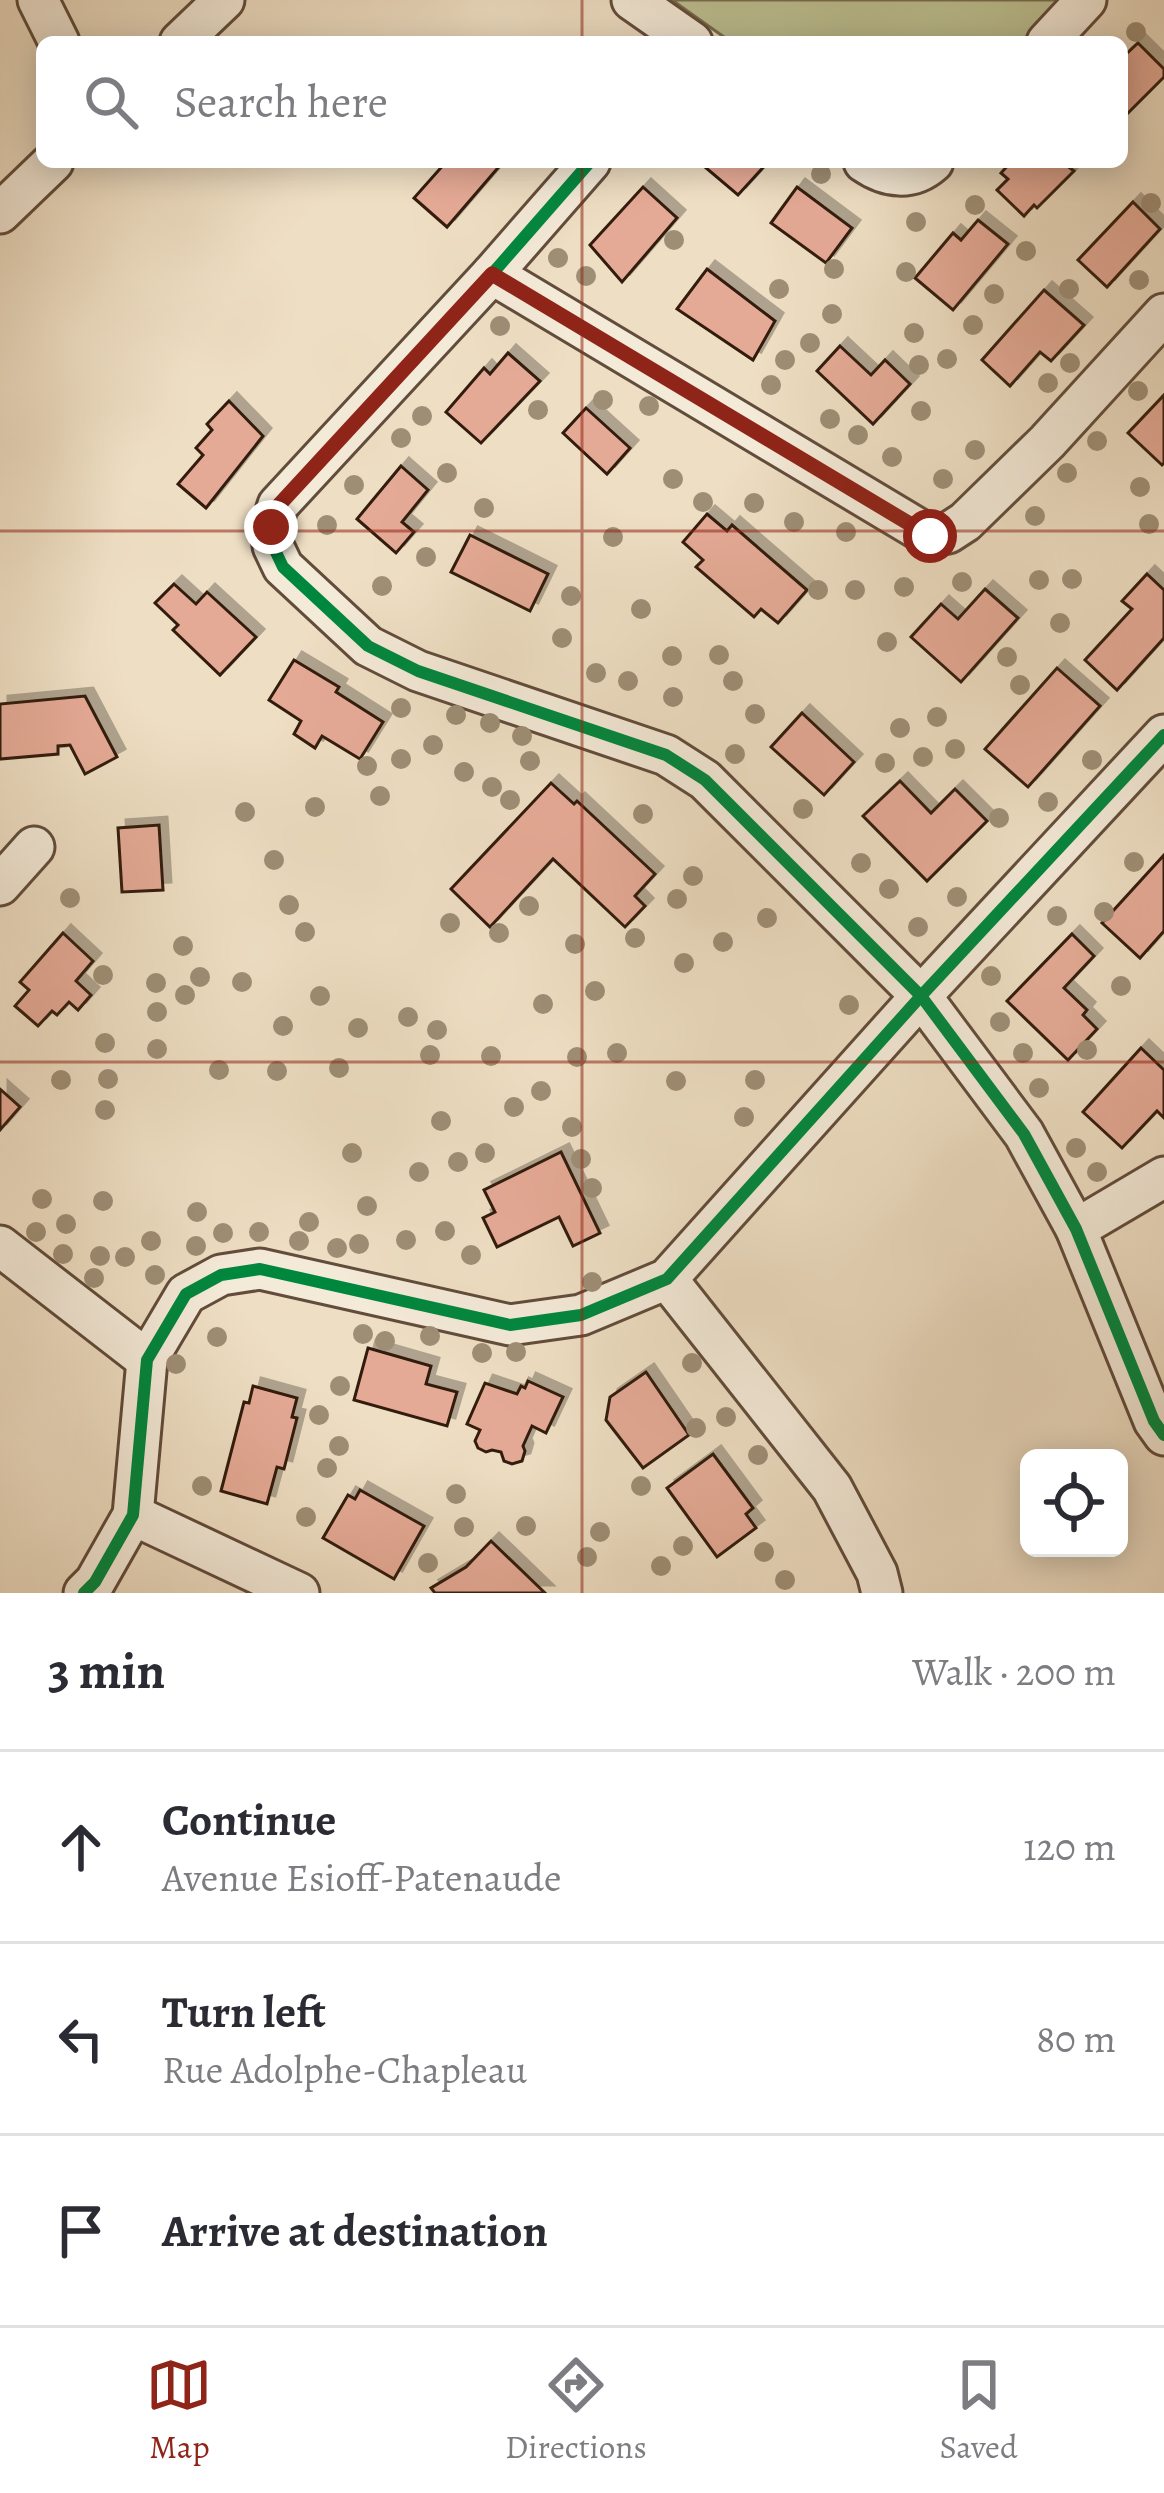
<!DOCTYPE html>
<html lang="en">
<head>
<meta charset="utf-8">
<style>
  :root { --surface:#fff; --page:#f2f2f3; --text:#2b2b33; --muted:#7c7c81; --line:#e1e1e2; --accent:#8f2418 }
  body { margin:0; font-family:Alegreya,serif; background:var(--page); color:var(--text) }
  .controls { position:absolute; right:36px; bottom:36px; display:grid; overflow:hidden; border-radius:18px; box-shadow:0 6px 30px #0003 }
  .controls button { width:108px; height:108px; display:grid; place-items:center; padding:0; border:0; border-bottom:3px solid var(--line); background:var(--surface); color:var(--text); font:60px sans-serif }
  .stop { position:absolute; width:36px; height:36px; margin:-27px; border:9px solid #8f2418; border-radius:50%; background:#fff }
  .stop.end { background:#8f2418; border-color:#fff; box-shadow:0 3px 12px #0008 }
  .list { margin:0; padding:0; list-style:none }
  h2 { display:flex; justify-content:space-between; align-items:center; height:156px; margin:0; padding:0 48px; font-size:51px }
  h2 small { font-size:39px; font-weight:400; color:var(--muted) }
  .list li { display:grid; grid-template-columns:78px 1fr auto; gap:36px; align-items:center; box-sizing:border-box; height:192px; padding:0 48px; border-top:3px solid var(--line) }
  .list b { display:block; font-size:45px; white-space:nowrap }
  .list p { margin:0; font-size:39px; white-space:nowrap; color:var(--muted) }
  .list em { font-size:39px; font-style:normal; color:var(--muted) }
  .icon { flex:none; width:66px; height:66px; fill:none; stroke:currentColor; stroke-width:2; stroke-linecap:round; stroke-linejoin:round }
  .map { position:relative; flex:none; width:1164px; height:1593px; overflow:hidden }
  .search { position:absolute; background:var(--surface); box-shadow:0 6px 30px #0003; left:36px; right:36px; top:36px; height:132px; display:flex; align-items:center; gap:30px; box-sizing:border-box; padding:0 42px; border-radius:18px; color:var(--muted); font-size:45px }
  .sheet { height:732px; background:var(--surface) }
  nav { display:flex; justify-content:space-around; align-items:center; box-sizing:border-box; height:168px; border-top:3px solid var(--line); background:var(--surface); font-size:33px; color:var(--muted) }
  nav a { display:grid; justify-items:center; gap:6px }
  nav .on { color:var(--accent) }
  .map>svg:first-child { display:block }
  .green { fill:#bcc092; stroke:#786e50; stroke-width:3 }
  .building { fill:#e5aa96; stroke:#331c0e; stroke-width:3; filter:url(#shadow) }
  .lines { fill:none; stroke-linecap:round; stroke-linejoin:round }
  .minor-casing { stroke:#624c3b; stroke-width:45 }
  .minor { stroke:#f4ead8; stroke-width:39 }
  .cycleway-casing { stroke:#f4ead8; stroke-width:20 }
  .cycleway { stroke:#00873e; stroke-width:12 }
  .tree { fill:#9e8e75 }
  .route { stroke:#8f2418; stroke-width:15 }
  .grid { fill:none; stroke:#8f2418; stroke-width:3; stroke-opacity:0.55 }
</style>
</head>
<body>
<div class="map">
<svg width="1164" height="1593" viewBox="0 0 1164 1593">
  <defs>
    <filter id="shadow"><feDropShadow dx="8" dy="-8" stdDeviation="0" flood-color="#0004"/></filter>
  </defs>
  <rect width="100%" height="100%" fill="#eedec3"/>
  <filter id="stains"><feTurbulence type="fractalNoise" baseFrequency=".00167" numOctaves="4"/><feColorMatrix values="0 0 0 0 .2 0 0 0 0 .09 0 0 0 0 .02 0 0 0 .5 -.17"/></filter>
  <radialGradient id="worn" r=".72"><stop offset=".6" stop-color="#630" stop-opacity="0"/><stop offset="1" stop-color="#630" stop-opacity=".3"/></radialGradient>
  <polygon class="green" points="672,0 1062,0 1022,42 731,42"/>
  <g class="building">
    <polygon points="1138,43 1164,69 1164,77 1122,119 1122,58"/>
    <polygon points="446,162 503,162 447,227 414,198"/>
    <polygon points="699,162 768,162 738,195"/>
    <polygon points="1011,162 1076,162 1070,168 1074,171 1037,208 1034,205 1024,216 997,190 1008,179 1001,173"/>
    <polygon points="643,187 677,218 622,282 590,245"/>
    <polygon points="797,187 852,228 826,263 771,223"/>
    <polygon points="1133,202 1160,229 1107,287 1078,260"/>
    <polygon points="978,220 1008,244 953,310 915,278 953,233 961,240"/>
    <polygon points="707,269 775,321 753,360 677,309"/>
    <polygon points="1044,290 1084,325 1051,361 1040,352 1010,386 982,360"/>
    <polygon points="840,346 871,375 885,360 910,384 873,424 817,371"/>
    <polygon points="508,353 540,381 481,443 446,412 484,368 490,374"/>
    <polygon points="1164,395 1164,463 1162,465 1128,433"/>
    <polygon points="229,401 263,436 206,508 178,484 203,455 196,448 212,430 207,424"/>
    <polygon points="586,408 630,448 607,474 563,433"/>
    <polygon points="401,466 428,490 402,522 414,532 396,553 357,519"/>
    <polygon points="707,514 727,531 732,525 807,590 778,623 761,609 754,617 696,567 703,560 683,542"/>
    <polygon points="470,535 548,574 530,611 451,572"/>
    <polygon points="1147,574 1164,590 1164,638 1117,690 1085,660 1132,609 1122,601"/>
    <polygon points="174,584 196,604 207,592 256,637 220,675 173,630 178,625 155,603"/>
    <polygon points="985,589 1018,618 961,682 911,637 941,604 958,619"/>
    <polygon points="294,660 339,687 336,692 383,722 360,759 322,736 315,748 294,734 301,721 269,700"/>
    <polygon points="1057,668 1100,706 1028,787 985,749"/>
    <polygon points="85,696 117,757 85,774 70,745 58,746 58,754 0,759 0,704"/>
    <polygon points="802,713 854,762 824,795 771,747"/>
    <polygon points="900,781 931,813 955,789 987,821 927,881 863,816"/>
    <polygon points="551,783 574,804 577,801 655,874 635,896 645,906 625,927 553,859 490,927 451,889"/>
    <polygon points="159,825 163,890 122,892 118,828"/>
    <polygon points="1164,855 1164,931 1140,958 1102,923"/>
    <polygon points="63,933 93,961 76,981 91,995 78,1010 69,1002 57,1015 52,1011 38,1026 15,1006 29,990 20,982"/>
    <polygon points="1072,934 1094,956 1064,988 1087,1010 1083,1015 1097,1029 1068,1060 1007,1001"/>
    <polygon points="1141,1048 1164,1070 1164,1118 1157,1111 1122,1148 1083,1112"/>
    <polygon points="0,1089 20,1107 0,1130"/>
    <polygon points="561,1152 600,1233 573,1246 559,1217 497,1247 483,1218 495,1212 484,1190"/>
    <polygon points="368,1348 431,1366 426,1384 457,1392 447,1426 354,1400"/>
    <polygon points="646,1372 689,1435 643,1468 606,1420 610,1397"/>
    <polygon points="528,1381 563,1397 546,1433 532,1426 523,1446 525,1451 522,1461 512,1464 504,1461 501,1452 492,1450 486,1452 478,1448 475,1441 480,1430 467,1424 485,1383 517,1394 521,1386 525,1388"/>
    <polygon points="253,1386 297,1398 292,1417 297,1418 284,1469 277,1467 267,1504 221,1491 244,1402 249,1403"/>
    <polygon points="713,1454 753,1508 746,1514 756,1528 717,1557 667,1488"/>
    <polygon points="360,1490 424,1526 394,1579 323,1538 348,1495 355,1499"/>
    <polygon points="491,1541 545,1593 435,1593 431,1588 466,1567"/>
  </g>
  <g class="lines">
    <g class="minor-casing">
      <g id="minor">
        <polyline points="38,0 59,42"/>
        <polyline points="632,0 692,42"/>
        <polyline points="180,42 224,0"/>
        <polyline points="1047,42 1086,0"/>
        <polyline points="590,162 492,274 278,505 271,527 273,546 283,567 368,646 418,671 666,755 705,780 921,996 1024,1134 1076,1229 1154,1421 1164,1435"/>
        <path d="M 864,162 C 887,178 912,181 933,162"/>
        <polyline points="0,213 53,162"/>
        <polyline points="492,274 930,536 948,533 965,522 1047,442 1164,314"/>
        <polyline points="0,885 34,847"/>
        <polyline points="1076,1229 1164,1177"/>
        <polyline points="0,1246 147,1360"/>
        <polyline points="667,1279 832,1488 877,1573 882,1593"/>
        <polyline points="133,1515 299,1593"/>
        <polyline points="84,1593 95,1582 133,1515 147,1360 186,1294 221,1275 260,1269 510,1325 581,1315 667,1279 921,996 1164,735"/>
      </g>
    </g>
    <use href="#minor" class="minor"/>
    <g class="cycleway-casing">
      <g id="cycleway">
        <polyline points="590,162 492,274 278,505 271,527 273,546 283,567 368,646 418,671 666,755 705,780 921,996 1024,1134 1076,1229 1154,1421 1164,1435"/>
        <polyline points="84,1593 95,1582 133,1515 147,1360 186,1294 221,1275 260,1269 510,1325 581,1315 667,1279 921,996 1164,735"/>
      </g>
    </g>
    <use href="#cycleway" class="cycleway"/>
  </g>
  <g class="tree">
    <circle cx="1136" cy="32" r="10"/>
    <circle cx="821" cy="174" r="10"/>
    <circle cx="1151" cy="203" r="10"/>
    <circle cx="975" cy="205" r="10"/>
    <circle cx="916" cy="222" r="10"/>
    <circle cx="674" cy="240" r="10"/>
    <circle cx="1026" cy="251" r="10"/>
    <circle cx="558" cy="258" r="10"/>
    <circle cx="834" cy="269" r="10"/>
    <circle cx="906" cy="272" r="10"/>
    <circle cx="586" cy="276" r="10"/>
    <circle cx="1139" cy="280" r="10"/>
    <circle cx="779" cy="289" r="10"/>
    <circle cx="1069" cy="289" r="10"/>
    <circle cx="994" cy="294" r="10"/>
    <circle cx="832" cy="314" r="10"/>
    <circle cx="973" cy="325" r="10"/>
    <circle cx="500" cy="326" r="10"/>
    <circle cx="914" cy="333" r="10"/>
    <circle cx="810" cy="343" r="10"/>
    <circle cx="947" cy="359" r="10"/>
    <circle cx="785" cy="360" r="10"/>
    <circle cx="1070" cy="363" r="10"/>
    <circle cx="919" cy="365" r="10"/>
    <circle cx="1048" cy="383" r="10"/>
    <circle cx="771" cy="385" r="10"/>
    <circle cx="1138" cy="391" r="10"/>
    <circle cx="603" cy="400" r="10"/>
    <circle cx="649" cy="406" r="10"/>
    <circle cx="538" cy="410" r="10"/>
    <circle cx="921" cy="411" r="10"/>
    <circle cx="422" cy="416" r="10"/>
    <circle cx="830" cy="419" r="10"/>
    <circle cx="858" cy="435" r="10"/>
    <circle cx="401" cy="438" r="10"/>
    <circle cx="1097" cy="441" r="10"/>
    <circle cx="975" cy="450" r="10"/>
    <circle cx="892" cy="457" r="10"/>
    <circle cx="447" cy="473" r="10"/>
    <circle cx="1067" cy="473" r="10"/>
    <circle cx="673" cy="479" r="10"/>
    <circle cx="943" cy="479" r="10"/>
    <circle cx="354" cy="485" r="10"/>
    <circle cx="1140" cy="487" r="10"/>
    <circle cx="703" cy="502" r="10"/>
    <circle cx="754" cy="503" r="10"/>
    <circle cx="484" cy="508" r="10"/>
    <circle cx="1035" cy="516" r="10"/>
    <circle cx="794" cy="522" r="10"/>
    <circle cx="1149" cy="524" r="10"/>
    <circle cx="327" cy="525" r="10"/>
    <circle cx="846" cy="532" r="10"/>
    <circle cx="613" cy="537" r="10"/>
    <circle cx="426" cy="557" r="10"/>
    <circle cx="1072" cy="579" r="10"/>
    <circle cx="1039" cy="580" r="10"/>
    <circle cx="962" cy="582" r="10"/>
    <circle cx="382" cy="586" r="10"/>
    <circle cx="904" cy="587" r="10"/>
    <circle cx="818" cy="590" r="10"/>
    <circle cx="855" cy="590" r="10"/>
    <circle cx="571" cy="596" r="10"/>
    <circle cx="641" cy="609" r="10"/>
    <circle cx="1060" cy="623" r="10"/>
    <circle cx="562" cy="638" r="10"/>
    <circle cx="887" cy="642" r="10"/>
    <circle cx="719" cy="655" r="10"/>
    <circle cx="672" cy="656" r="10"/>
    <circle cx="1007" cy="657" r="10"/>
    <circle cx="596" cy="673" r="10"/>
    <circle cx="628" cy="681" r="10"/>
    <circle cx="733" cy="681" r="10"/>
    <circle cx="1020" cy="685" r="10"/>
    <circle cx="673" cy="697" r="10"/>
    <circle cx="401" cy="708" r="10"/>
    <circle cx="755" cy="714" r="10"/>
    <circle cx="456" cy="715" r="10"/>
    <circle cx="937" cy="717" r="10"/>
    <circle cx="490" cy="723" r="10"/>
    <circle cx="900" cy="728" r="10"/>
    <circle cx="522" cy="736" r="10"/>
    <circle cx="433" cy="745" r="10"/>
    <circle cx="955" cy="749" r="10"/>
    <circle cx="735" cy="754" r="10"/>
    <circle cx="923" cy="757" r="10"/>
    <circle cx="401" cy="759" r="10"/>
    <circle cx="1092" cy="760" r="10"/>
    <circle cx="530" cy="761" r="10"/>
    <circle cx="885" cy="763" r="10"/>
    <circle cx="367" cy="766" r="10"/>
    <circle cx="464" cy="772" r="10"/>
    <circle cx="492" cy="787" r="10"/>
    <circle cx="380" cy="796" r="10"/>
    <circle cx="510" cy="800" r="10"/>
    <circle cx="1048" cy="802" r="10"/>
    <circle cx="315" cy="807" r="10"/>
    <circle cx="803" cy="809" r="10"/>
    <circle cx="245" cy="812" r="10"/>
    <circle cx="643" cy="814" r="10"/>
    <circle cx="999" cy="818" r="10"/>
    <circle cx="274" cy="860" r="10"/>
    <circle cx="1134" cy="862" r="10"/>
    <circle cx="861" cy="863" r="10"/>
    <circle cx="693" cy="876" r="10"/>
    <circle cx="889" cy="889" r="10"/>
    <circle cx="957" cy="897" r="10"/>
    <circle cx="70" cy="898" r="10"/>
    <circle cx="677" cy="899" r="10"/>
    <circle cx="289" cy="905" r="10"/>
    <circle cx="529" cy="906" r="10"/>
    <circle cx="1104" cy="912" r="10"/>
    <circle cx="1057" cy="916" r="10"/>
    <circle cx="767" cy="918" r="10"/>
    <circle cx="450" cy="923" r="10"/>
    <circle cx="918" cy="927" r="10"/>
    <circle cx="305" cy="932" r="10"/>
    <circle cx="499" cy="933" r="10"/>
    <circle cx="635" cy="938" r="10"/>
    <circle cx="723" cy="942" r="10"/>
    <circle cx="575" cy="944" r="10"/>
    <circle cx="183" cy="946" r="10"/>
    <circle cx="684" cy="963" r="10"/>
    <circle cx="103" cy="975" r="10"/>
    <circle cx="991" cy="976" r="10"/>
    <circle cx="200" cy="977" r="10"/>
    <circle cx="242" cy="982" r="10"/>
    <circle cx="156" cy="983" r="10"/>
    <circle cx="1121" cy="986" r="10"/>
    <circle cx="595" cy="991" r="10"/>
    <circle cx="185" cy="995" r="10"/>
    <circle cx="320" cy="996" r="10"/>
    <circle cx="543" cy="1004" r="10"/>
    <circle cx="849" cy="1005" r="10"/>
    <circle cx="157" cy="1012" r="10"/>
    <circle cx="408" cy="1017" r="10"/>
    <circle cx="1000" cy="1022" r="10"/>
    <circle cx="283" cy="1026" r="10"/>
    <circle cx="358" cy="1028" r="10"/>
    <circle cx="437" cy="1030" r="10"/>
    <circle cx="105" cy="1043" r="10"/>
    <circle cx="157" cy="1049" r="10"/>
    <circle cx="1087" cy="1050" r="10"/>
    <circle cx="617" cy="1053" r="10"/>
    <circle cx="1023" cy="1053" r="10"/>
    <circle cx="430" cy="1055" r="10"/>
    <circle cx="491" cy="1056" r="10"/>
    <circle cx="577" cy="1057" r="10"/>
    <circle cx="339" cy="1068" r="10"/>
    <circle cx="219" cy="1070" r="10"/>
    <circle cx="277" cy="1071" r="10"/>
    <circle cx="108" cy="1079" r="10"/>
    <circle cx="61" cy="1080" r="10"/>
    <circle cx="755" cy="1080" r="10"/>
    <circle cx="676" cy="1081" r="10"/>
    <circle cx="1039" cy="1088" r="10"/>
    <circle cx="541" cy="1091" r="10"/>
    <circle cx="514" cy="1107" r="10"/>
    <circle cx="105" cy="1110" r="10"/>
    <circle cx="744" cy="1117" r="10"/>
    <circle cx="441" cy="1121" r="10"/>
    <circle cx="572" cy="1127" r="10"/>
    <circle cx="1076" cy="1148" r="10"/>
    <circle cx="352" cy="1153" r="10"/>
    <circle cx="485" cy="1153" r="10"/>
    <circle cx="581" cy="1159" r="10"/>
    <circle cx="458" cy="1162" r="10"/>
    <circle cx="419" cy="1172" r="10"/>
    <circle cx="1097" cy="1172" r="10"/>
    <circle cx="592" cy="1188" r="10"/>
    <circle cx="42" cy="1199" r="10"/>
    <circle cx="103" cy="1201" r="10"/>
    <circle cx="367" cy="1206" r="10"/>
    <circle cx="197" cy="1212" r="10"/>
    <circle cx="309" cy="1222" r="10"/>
    <circle cx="66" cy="1224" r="10"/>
    <circle cx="445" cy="1231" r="10"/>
    <circle cx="36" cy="1232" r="10"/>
    <circle cx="259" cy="1232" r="10"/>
    <circle cx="223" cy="1233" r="10"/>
    <circle cx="406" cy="1240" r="10"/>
    <circle cx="151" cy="1241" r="10"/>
    <circle cx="299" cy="1241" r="10"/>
    <circle cx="359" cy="1244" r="10"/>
    <circle cx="196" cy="1246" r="10"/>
    <circle cx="337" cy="1248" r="10"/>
    <circle cx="63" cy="1254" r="10"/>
    <circle cx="471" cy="1255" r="10"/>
    <circle cx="100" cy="1256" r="10"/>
    <circle cx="125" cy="1257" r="10"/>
    <circle cx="155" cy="1275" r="10"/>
    <circle cx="94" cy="1278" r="10"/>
    <circle cx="592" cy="1282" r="10"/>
    <circle cx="363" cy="1334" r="10"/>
    <circle cx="430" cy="1336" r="10"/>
    <circle cx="217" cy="1337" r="10"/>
    <circle cx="385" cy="1341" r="10"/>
    <circle cx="516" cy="1352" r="10"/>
    <circle cx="482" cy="1353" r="10"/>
    <circle cx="692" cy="1363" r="10"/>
    <circle cx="176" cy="1364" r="10"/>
    <circle cx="340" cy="1386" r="10"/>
    <circle cx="319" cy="1415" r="10"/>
    <circle cx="726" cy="1417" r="10"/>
    <circle cx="696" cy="1428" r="10"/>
    <circle cx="339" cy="1446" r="10"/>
    <circle cx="758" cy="1455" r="10"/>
    <circle cx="327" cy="1468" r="10"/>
    <circle cx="202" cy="1486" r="10"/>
    <circle cx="641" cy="1486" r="10"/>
    <circle cx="456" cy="1494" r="10"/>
    <circle cx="306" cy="1517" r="10"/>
    <circle cx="526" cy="1526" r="10"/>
    <circle cx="464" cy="1527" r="10"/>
    <circle cx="600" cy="1532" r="10"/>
    <circle cx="683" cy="1546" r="10"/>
    <circle cx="764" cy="1552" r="10"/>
    <circle cx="587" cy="1557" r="10"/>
    <circle cx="428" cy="1563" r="10"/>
    <circle cx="661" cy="1566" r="10"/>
    <circle cx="785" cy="1580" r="10"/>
  </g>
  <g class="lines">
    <polyline class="route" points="271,527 278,506 492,274 930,536"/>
  </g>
  <path class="grid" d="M 582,0 L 582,42M 582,162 L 582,1593M 0,531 L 1164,531M 0,1062 L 1164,1062"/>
  <rect width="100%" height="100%" filter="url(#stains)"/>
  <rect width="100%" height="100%" fill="url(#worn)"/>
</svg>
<div class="controls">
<button><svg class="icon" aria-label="locate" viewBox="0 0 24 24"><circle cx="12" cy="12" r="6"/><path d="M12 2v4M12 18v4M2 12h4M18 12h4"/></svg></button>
</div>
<div class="stop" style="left:930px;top:536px"></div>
<div class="stop end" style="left:271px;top:527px"></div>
<div class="search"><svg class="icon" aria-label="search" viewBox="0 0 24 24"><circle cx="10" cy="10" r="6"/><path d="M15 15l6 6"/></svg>Search here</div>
</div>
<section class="sheet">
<h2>3 min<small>Walk · 200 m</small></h2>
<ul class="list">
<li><svg class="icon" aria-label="ahead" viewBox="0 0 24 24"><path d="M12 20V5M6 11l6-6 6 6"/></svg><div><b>Continue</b><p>Avenue Esioff-Patenaude</p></div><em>120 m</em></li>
<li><svg class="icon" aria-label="left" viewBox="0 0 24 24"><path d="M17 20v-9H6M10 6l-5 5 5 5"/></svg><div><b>Turn left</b><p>Rue Adolphe-Chapleau</p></div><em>80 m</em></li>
<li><svg class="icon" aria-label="arrive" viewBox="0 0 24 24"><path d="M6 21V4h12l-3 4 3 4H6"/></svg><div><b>Arrive at destination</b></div></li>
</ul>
</section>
<nav>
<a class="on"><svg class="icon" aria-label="map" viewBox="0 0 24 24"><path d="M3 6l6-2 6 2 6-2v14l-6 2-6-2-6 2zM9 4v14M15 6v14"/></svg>Map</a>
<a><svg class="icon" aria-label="directions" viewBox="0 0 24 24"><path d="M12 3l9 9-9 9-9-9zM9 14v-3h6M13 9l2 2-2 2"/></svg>Directions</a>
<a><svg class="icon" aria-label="saved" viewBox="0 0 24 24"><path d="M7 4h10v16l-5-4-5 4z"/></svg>Saved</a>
</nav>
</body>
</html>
